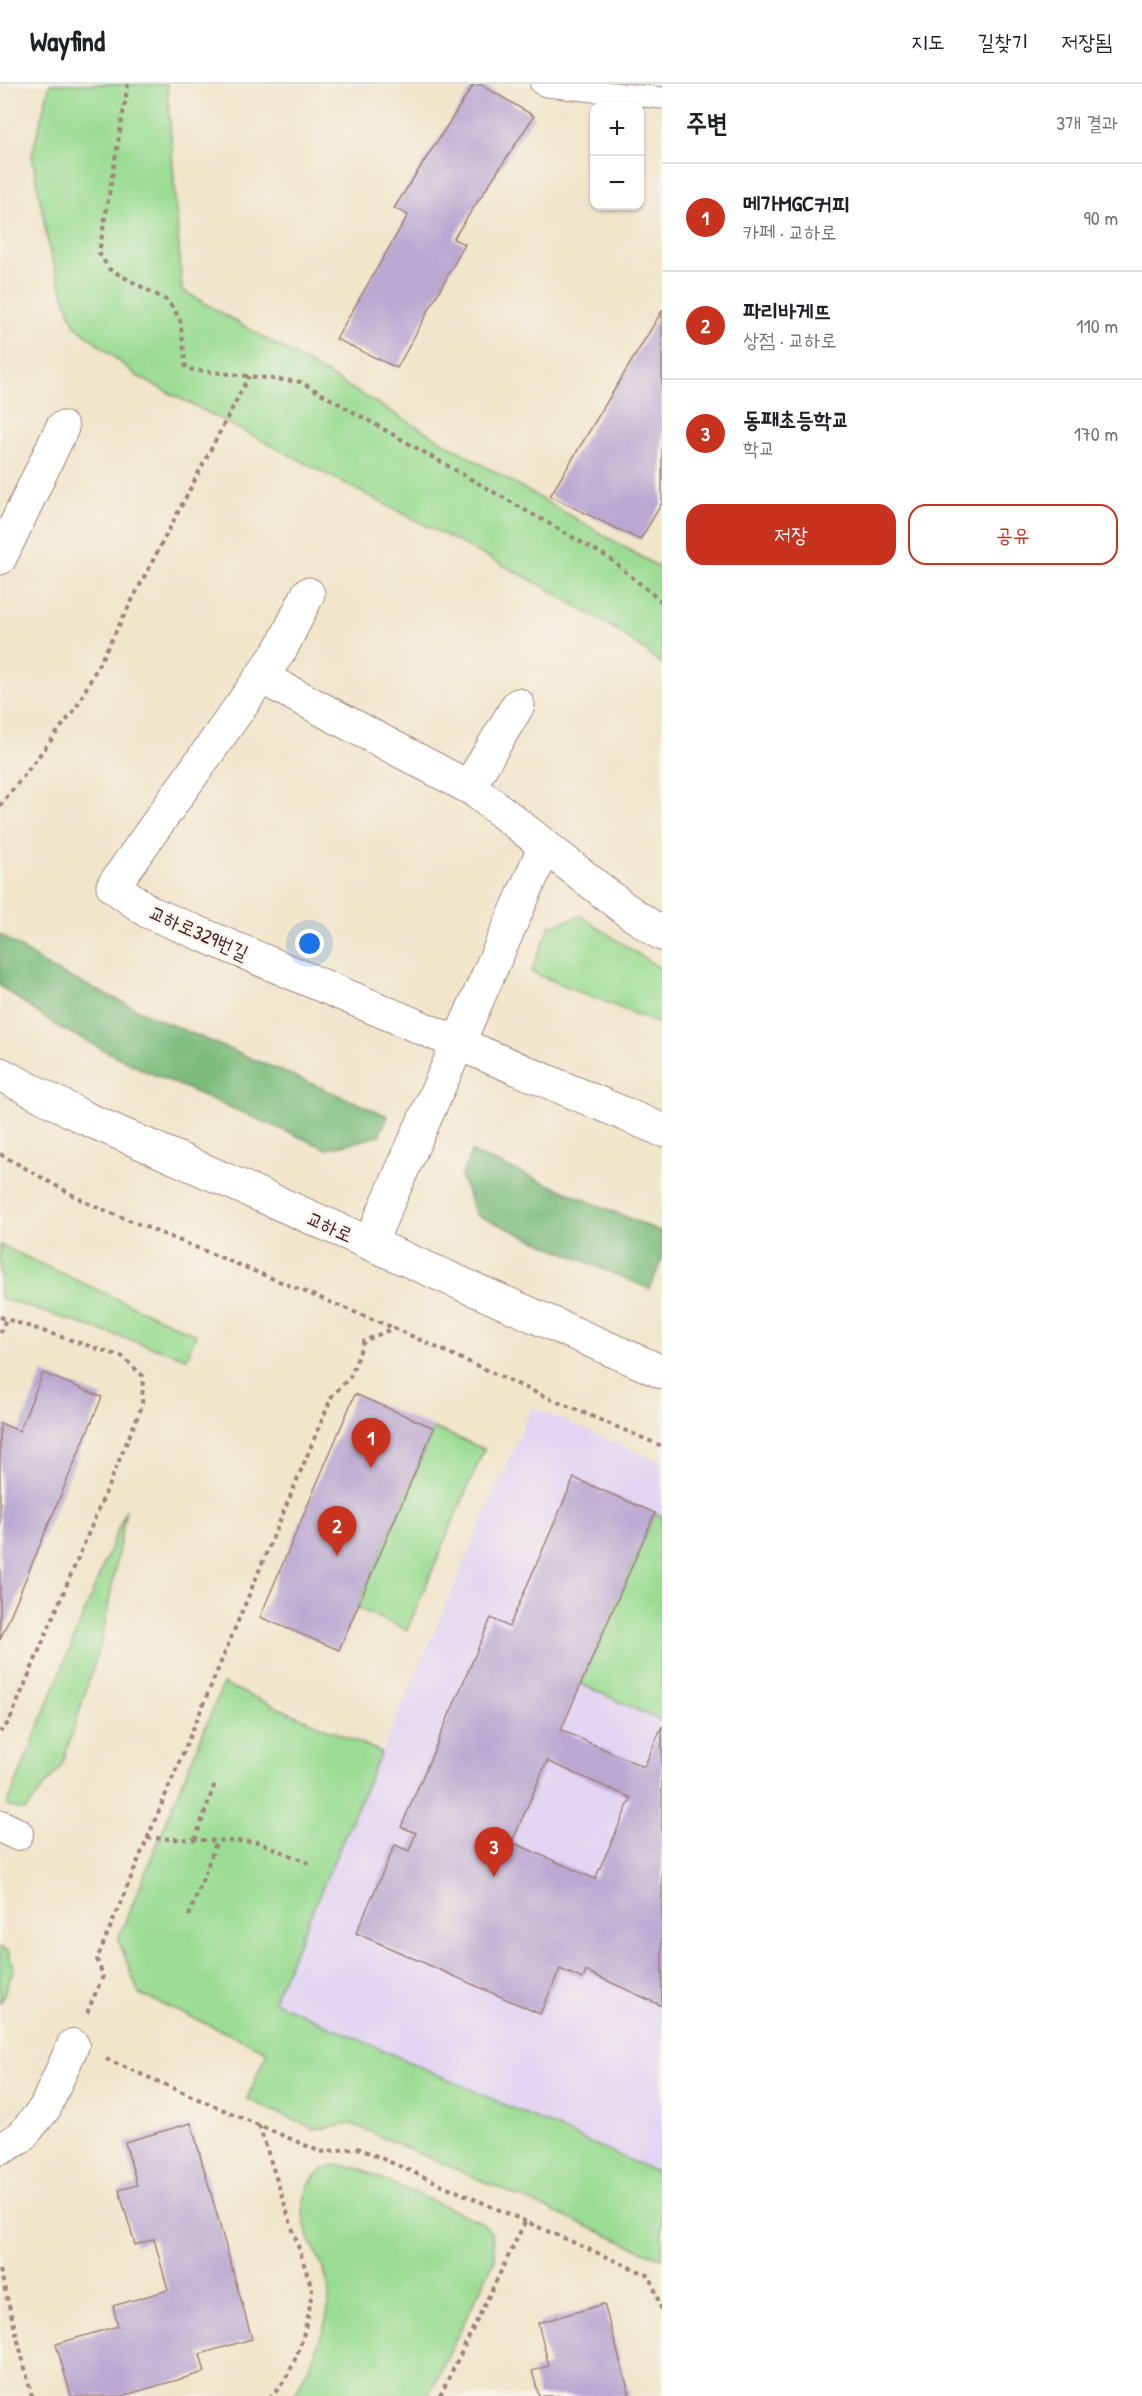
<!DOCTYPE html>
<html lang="ko">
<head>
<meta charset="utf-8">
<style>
  :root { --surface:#fff; --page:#f6f6f6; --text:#202124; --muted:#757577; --line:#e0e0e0; --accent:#c8321e }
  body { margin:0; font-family:"Patrick Hand","Poor Story",sans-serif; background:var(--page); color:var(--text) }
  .controls { position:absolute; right:18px; top:18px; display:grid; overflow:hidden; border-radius:12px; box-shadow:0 2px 4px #0004 }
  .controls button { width:54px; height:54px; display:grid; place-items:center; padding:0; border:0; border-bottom:2px solid var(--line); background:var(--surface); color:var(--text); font:30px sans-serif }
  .you { position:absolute; left:310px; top:860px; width:21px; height:21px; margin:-15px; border:4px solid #fff; border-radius:50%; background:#1a73e8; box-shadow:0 0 0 9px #1a73e833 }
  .badge { display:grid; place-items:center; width:39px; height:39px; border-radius:50%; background:var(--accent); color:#fff; font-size:20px; font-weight:700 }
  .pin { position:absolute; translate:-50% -50px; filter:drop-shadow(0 2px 3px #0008) }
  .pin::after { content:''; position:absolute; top:32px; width:21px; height:18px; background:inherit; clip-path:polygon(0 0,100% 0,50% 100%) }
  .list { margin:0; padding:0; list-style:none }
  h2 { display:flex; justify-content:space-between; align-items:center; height:78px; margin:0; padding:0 24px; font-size:26px }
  h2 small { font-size:20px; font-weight:400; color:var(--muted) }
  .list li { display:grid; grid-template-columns:39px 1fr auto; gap:18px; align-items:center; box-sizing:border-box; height:108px; padding:0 24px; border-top:2px solid var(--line) }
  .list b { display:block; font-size:22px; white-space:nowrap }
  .list p { margin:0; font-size:20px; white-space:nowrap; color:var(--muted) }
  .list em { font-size:20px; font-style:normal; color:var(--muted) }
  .actions { display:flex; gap:12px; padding:18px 24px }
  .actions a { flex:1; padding:14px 0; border:2px solid var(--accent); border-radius:18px; text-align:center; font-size:21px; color:var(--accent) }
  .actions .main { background:var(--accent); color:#fff }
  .map { position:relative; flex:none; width:662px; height:2312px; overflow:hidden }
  header { display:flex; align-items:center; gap:36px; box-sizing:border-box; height:84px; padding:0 30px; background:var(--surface); border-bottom:2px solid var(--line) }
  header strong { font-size:28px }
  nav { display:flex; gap:33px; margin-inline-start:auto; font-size:21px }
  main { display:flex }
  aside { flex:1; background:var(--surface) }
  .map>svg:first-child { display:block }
  .built { fill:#e2d4f3 }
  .green { fill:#9adc93; stroke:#727e5f; stroke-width:1.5 }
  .forest { fill:#7bbc7d; stroke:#626e54; stroke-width:1.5 }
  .building { fill:#bba8d1; fill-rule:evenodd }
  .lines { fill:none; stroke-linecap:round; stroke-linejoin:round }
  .service-casing { stroke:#9e827a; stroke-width:23 }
  .pedestrian-casing { stroke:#9e827a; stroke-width:34 }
  .minor-casing { stroke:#9e827a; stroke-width:35 }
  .tertiary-casing { stroke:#9e827a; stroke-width:35 }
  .path { stroke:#9e827a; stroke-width:4; stroke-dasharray:4.5 4.5; stroke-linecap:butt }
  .service { stroke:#fff; stroke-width:21 }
  .pedestrian { stroke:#fff; stroke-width:32 }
  .minor { stroke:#fff; stroke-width:33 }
  .tertiary { stroke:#fff; stroke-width:33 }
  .labels { text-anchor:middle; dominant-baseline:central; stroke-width:4.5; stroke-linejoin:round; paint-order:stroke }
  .street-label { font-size:20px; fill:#4a1f2b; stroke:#f7f3e8 }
</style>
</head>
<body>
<header>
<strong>Wayfind</strong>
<nav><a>지도</a><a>길찾기</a><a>저장됨</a></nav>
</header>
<main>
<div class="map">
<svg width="662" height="2312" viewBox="0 0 662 2312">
  <rect width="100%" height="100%" fill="#f7f3e8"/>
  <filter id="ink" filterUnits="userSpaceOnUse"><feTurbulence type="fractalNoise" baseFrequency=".0167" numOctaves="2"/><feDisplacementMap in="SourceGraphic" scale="12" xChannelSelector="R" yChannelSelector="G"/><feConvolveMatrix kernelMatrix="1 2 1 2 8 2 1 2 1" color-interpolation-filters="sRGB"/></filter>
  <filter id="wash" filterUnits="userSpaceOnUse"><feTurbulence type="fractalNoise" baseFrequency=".008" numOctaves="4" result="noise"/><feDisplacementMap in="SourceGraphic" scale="24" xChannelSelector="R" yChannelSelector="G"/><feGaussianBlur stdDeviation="1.35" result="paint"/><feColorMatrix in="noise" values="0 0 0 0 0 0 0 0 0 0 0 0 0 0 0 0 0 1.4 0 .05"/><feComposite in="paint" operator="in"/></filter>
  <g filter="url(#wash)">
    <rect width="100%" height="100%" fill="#f1e5ca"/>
    <polygon class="built" points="532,1323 662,1378 662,2091 273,1917"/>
    <g class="green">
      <polygon points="50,0 167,0 182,206 662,485 662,580 620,548 543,502 137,292 74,240 50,170 32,71"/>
      <polygon points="581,832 662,886 662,941 531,888 550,842"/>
      <polygon points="0,1161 196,1251 187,1274 0,1214"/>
      <polygon points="434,1344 484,1365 407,1546 357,1524"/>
      <polygon points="126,1425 102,1556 62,1681 25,1727 7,1722"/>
      <polygon points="655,1429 662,1432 662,1637 581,1600"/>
      <polygon points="223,1600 381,1668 273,1917 662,2091 662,2175 352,2040 314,2045 247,2015 267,1967 139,1910 118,1855"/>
      <polygon points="0,1864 8,1867 14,1884 0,1920"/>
      <path d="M 334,2081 L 355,2083 L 483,2139 L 492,2150 L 495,2175 L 428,2312 L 294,2312 C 308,2288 331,2236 329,2209 C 327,2175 295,2148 305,2113 C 309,2095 317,2088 334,2081 Z"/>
    </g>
    <g class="forest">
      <polygon points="0,850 52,885 160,936 388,1032 379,1052 327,1065 139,984 57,942 0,902"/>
      <polygon points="471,1068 662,1148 662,1175 650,1205 476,1131 461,1093"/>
    </g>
    <g id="blocks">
      <g class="building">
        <polygon points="474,0 480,0 534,32 453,155 465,160 397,284 336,255 408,131 394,124"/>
        <polygon points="662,227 662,419 640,456 550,412"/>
        <polygon points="43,1289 102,1313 0,1556 0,1339 19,1347"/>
        <polygon points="355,1310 434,1344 339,1566 260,1533"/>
        <path d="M 574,1394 L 655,1429 L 561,1646 L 644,1683 L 662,1642 L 662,1922 L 586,1887 L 583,1895 L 560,1885 L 540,1930 L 356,1849 L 395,1761 L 409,1767 L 416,1749 L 401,1743 L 491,1534 L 509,1543 ZM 547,1677 L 631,1714 L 595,1795 L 512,1758 Z"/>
        <polygon points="191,2039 252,2255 200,2270 205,2288 122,2312 71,2312 56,2260 118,2242 113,2222 168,2206 154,2155 135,2161 119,2106 137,2101 125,2058"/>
        <polygon points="604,2220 630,2312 539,2312 532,2287 549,2282 538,2239"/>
      </g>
    </g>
  </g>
  <g filter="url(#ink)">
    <use href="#blocks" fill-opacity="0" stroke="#9e827a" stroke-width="1.5"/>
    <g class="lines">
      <g class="service-casing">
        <polyline id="service" points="541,0 546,2 662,14"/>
      </g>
      <g class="pedestrian-casing">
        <g id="pedestrian">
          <polyline points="0,1742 17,1750"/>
          <polyline points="0,2065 20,2054 45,2024 73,1961"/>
        </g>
      </g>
      <g class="minor-casing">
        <g id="minor">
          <polyline points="0,474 62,344"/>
          <polyline points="308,510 281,565 113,802 149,828 662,1046"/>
          <polyline points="261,593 474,706 625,825 662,850"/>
          <polyline points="469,703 518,621"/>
          <polyline points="370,1159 545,762"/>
        </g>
      </g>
      <g class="tertiary-casing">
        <polyline id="tertiary" points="0,990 85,1034 662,1288"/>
      </g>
      <g class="path">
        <polyline points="128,0 99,169 109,185 168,217 180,235 186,285 301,298 609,474 662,518"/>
        <polyline points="0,722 76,624 249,292"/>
        <polyline points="0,1070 87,1119 394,1244"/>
        <polyline points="0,1233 123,1273 143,1292 142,1322 9,1638 0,1648"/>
        <polyline points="0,1249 6,1235"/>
        <polyline points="147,1754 258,1758 309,1779"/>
        <polyline points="195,1756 215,1699"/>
        <polyline points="189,1832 217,1756"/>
        <polyline points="87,1929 103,1892 97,1875 332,1312 350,1293 364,1257 394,1244 539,1310 662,1362"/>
        <polyline points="106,1975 321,2068 358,2064 650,2192 662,2227"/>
        <path d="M 259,2041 L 312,2205 C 309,2237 296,2291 271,2312"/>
        <polyline points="0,2186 32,2312"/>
        <polyline points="440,2312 525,2138"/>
      </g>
      <use href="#service" class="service"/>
      <use href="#pedestrian" class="pedestrian"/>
      <use href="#minor" class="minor"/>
      <use href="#tertiary" class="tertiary"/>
    </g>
  </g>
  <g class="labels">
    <g class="street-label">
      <text transform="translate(199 848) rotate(24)">교하로329번길</text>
      <text transform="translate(330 1142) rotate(24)">교하로</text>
    </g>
  </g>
</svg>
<div class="controls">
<button>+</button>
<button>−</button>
</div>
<div class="you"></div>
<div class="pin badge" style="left:371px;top:1384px">1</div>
<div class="pin badge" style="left:337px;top:1472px">2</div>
<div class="pin badge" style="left:494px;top:1793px">3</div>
</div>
<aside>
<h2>주변<small>3개 결과</small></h2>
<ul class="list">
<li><span class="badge">1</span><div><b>메가MGC커피</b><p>카페 · 교하로</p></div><em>90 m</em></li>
<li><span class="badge">2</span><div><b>파리바게뜨</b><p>상점 · 교하로</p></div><em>110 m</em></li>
<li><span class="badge">3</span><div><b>동패초등학교</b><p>학교</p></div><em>170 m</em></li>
</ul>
<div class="actions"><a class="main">저장</a><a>공유</a></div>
</aside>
</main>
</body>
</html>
